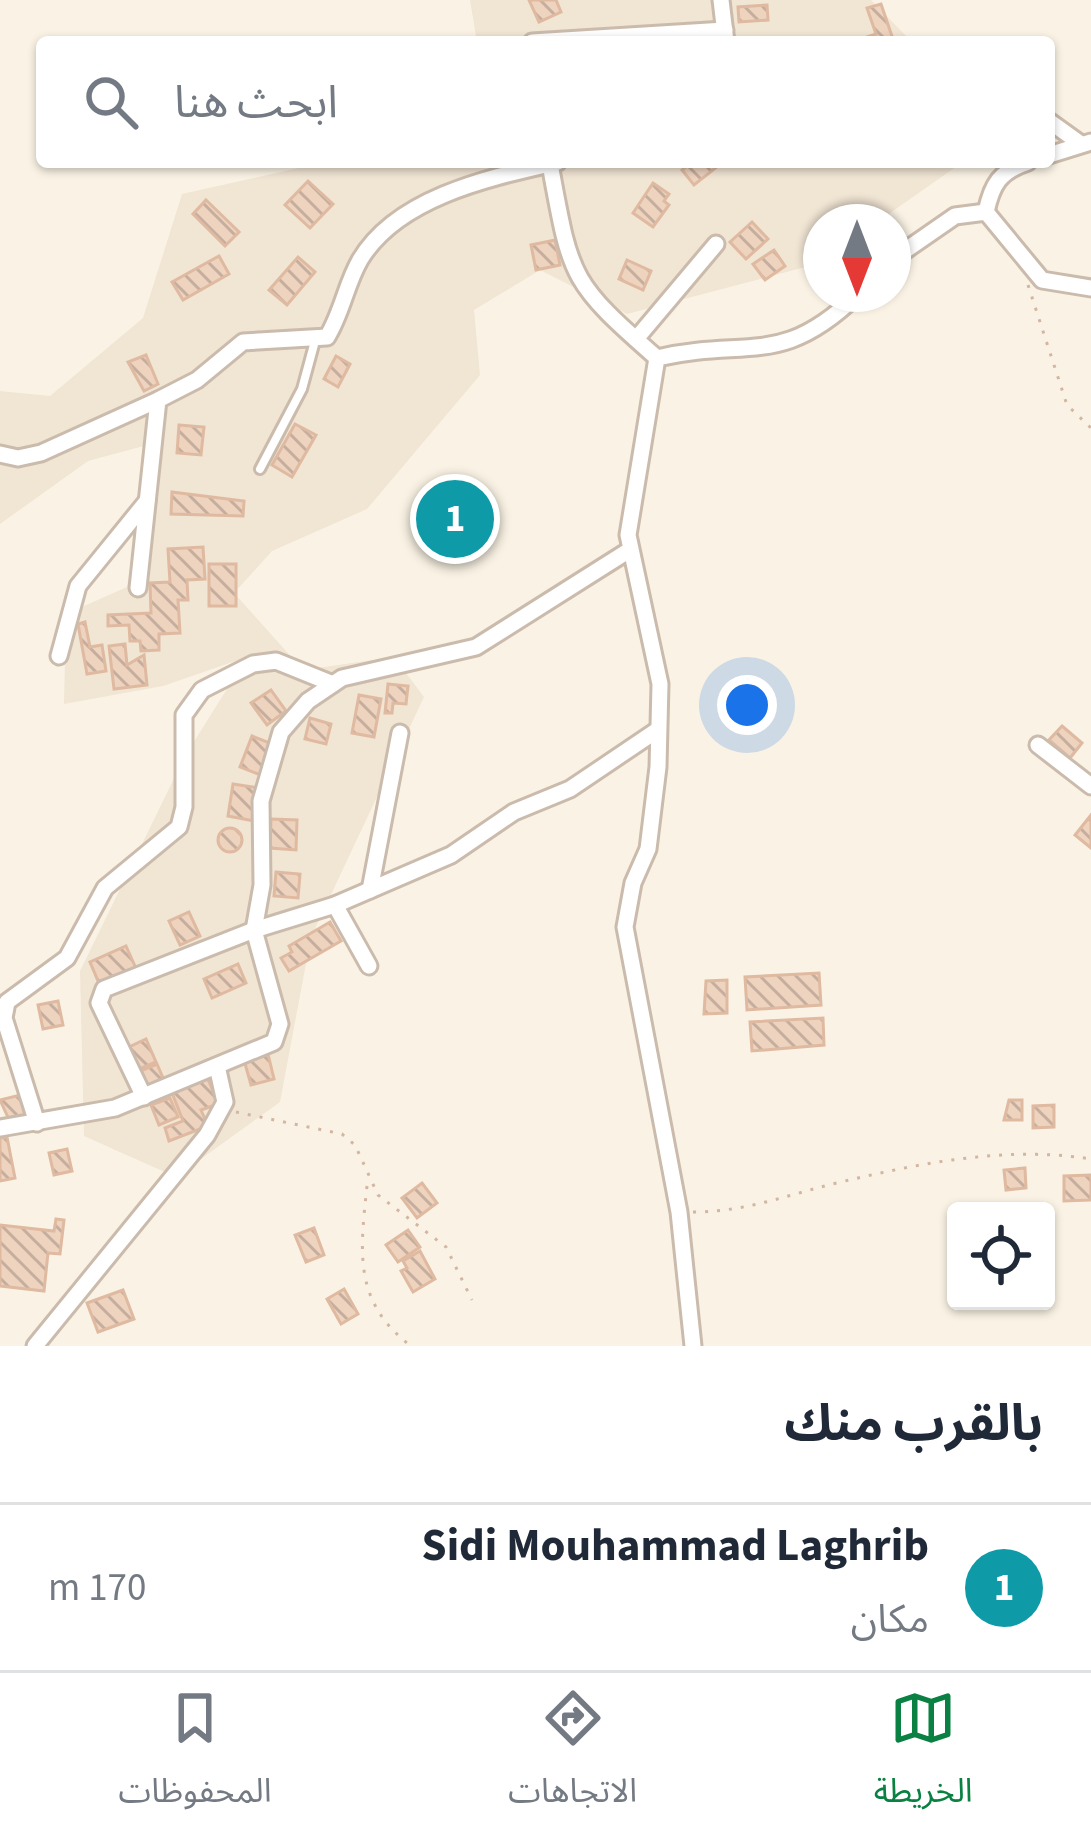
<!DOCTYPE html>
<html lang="ar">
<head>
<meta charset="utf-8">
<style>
  :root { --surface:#fff; --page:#f2f2f3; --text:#1f2937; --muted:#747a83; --line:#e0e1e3; --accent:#0b8043 }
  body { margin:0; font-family:"Source Sans 3","Noto Sans Arabic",sans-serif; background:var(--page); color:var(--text); direction:rtl }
  .controls { position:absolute; right:36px; bottom:36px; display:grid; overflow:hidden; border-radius:12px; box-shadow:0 3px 9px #0004 }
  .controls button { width:108px; height:108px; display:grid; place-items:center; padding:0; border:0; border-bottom:3px solid var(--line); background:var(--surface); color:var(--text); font:60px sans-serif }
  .compass { position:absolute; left:803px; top:204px; width:108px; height:108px; border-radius:50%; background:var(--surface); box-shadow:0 3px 9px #0004; rotate:180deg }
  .you { position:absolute; left:747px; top:705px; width:42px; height:42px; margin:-30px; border:9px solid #fff; border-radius:50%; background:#1a73e8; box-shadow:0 0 0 18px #1a73e833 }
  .badge { display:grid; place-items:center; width:78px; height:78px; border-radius:50%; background:var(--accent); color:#fff; font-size:39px; font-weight:700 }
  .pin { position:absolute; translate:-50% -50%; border:6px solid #fff; box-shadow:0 3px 12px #0006 }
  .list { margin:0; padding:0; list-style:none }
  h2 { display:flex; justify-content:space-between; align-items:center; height:156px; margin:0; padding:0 48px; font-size:51px }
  h2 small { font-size:39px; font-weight:400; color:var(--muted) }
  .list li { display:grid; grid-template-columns:78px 1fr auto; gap:36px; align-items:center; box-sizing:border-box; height:168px; padding:0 48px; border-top:3px solid var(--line) }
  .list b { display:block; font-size:45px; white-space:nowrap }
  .list p { margin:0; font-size:39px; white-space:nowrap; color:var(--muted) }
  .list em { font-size:39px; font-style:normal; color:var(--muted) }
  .icon { flex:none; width:66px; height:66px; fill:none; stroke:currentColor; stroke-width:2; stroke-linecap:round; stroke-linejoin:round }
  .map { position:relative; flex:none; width:1091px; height:1346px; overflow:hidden; direction:ltr }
  .search { position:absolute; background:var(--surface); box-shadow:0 3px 9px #0004; left:36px; right:36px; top:36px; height:132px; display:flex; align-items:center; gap:30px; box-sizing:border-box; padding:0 42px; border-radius:12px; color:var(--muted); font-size:45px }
  .sheet { height:324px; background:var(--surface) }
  nav { display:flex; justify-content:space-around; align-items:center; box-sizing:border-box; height:168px; border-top:3px solid var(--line); background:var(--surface); font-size:33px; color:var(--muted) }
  nav a { display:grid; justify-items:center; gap:6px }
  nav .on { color:var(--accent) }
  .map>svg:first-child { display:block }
  .residential { fill:#f1e5d4 }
  .building { fill:url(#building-back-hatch); stroke:#dfbaa1; stroke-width:3 }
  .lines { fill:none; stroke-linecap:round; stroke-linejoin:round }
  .service-casing { stroke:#cbbbac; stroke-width:14 }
  .minor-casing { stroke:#cbbbac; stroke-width:21 }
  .path { stroke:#d2b6a2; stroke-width:3; stroke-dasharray:3 9; stroke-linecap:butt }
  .service { stroke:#fff; stroke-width:8 }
  .minor { stroke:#fff; stroke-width:15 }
</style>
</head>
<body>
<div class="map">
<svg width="1091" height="1346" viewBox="0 0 1091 1346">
  <defs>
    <pattern id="building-back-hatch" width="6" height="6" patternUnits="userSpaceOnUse" patternTransform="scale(3)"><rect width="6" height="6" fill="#eed3bf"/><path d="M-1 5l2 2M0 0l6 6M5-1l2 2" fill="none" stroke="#c5ae9d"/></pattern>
  </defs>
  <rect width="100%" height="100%" fill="#faf3e5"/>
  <g class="residential">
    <polygon points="470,0 871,0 912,42 477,42"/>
    <polygon points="325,162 963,162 877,222 821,222 817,264 627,314 540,270 474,310 480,375 367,509 272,551 234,593 303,670 394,657 424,697 311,937 280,1102 176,1177 84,1136 80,971 185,756 247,657 163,686 64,704 66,614 127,587 151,444 88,461 0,524 0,391 50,396 143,318 182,194"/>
  </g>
  <g class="building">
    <polygon points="529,0 556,0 561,12 539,22"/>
    <polygon points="881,4 894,42 852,42 876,34 867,8"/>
    <polygon points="767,5 768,20 739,22 738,7"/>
    <polygon points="692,162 715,162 718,166 694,185 682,170"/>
    <polygon points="308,181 333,204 310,228 285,205"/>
    <polygon points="653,183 669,194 664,201 669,205 653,227 633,213"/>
    <polygon points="206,200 239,232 225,246 193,214"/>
    <polygon points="752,222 768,239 746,259 730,242"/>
    <polygon points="555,240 560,265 536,270 531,245"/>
    <polygon points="774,250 785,266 765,280 753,264"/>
    <polygon points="219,256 229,274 183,300 172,282"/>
    <polygon points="298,257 315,272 287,305 269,290"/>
    <polygon points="627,260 651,271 643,290 619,279"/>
    <polygon points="146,355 158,384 144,391 128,362"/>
    <polygon points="336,356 350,364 338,387 324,379"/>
    <polygon points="295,424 316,435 292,477 272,465"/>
    <polygon points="179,425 204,427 201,455 177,453"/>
    <polygon points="172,492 244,501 243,516 171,514"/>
    <polygon points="203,547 205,579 187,580 188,600 178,600 180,633 159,634 159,650 141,651 140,641 130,641 129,625 108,626 108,615 151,613 150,583 170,582 168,549"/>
    <rect x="209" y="564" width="27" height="42"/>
    <polygon points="85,622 90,647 102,645 106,671 87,674 78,624"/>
    <polygon points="125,644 127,665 144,655 147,685 114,689 109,646"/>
    <polygon points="388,684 408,686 406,704 393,703 392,713 385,713"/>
    <polygon points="271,690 286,711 267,725 251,703"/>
    <polygon points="359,695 381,699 374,737 352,733"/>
    <polygon points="310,718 331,724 326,744 305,739"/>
    <polygon points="1062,726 1082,743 1070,758 1049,740"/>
    <polygon points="252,736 275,745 263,776 240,767"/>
    <polygon points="233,784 260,788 254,821 228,816"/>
    <polygon points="1091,815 1091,848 1075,835"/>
    <polygon points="271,819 297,820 296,850 270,848"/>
    <circle cx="230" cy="840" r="12"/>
    <polygon points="276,872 300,874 298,898 274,896"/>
    <polygon points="189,912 200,936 180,945 169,921"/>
    <polygon points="330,922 341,941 289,971 281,958 292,952 289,946"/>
    <polygon points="126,946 138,973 101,988 90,962"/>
    <polygon points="238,964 246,983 212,998 204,979"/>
    <polygon points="819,973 821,1005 747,1010 745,977"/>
    <polygon points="727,980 727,1013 704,1014 706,981"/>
    <polygon points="58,1001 63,1025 43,1029 38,1005"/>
    <polygon points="823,1018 824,1045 752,1051 750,1022"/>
    <polygon points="146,1039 156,1062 137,1070 127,1048"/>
    <polygon points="268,1054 274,1079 251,1085 244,1060"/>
    <polygon points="157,1064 166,1085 147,1093 138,1072"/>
    <polygon points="208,1079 218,1104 201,1110 208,1126 169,1141 165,1128 183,1121 172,1093"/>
    <polygon points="20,1095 26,1120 11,1124 0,1100"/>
    <polygon points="170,1098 178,1117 159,1125 151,1105"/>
    <polygon points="1009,1100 1022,1100 1022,1120 1004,1120"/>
    <polygon points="1054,1105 1054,1127 1033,1128 1033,1106"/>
    <polygon points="7,1137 15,1178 0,1181 0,1138"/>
    <polygon points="67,1149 72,1171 54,1175 49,1153"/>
    <polygon points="1025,1168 1026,1188 1006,1190 1004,1170"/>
    <polygon points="1091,1175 1091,1200 1064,1201 1064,1176"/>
    <polygon points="422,1183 437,1203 417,1218 402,1198"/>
    <polygon points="56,1219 64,1220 60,1254 48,1253 44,1291 0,1286 0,1225 54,1231"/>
    <polygon points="314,1228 324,1255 306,1262 295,1235"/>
    <polygon points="408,1230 420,1247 398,1262 386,1245"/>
    <polygon points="420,1251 435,1279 413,1292 401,1271 407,1268 403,1261"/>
    <polygon points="344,1289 358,1314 341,1324 327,1299"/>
    <polygon points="123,1290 134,1319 98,1332 87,1303"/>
  </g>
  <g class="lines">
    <g class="service-casing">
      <polyline id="service" points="260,469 302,389 315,341"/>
    </g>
    <g class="minor-casing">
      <g id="minor">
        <polyline points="721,0 726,42"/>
        <polyline points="532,42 725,30"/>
        <polyline points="1049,121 1081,144"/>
        <polyline points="1049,155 1091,142"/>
        <path d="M 550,164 C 571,278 569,281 657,358"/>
        <path d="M 986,212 C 992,184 1000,171 1028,162"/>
        <polyline points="893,259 955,216 986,212 1042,280 1091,288"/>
        <polyline points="636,339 716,244"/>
        <path d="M 0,454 L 18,458 L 41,453 L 158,400 L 197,380 L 243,342 L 327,337 C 342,313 346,284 360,260 C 398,196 493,177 558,162"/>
        <polyline points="138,588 158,400"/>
        <polyline points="59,656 78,586 147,501"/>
        <polyline points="1038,745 1091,786"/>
        <polyline points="370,890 400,733"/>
        <polyline points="335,905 369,966"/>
        <polyline points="144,1097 99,1003 104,989 254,930 335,905 451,855 514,812 570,789 656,731"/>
        <polyline points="37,1123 4,1018 7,1002 67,958 105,888 179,827 184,807 184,715 202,690 253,664 276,661 333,684"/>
        <polyline points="0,1128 115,1108 274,1042 280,1024 254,930 262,885 261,801 281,732 308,701 342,678 476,647 628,551"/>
        <polyline points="35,1346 207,1135 225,1102 217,1066"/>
        <path d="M 693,1346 L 679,1212 L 625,927 L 633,883 L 648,849 L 658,767 L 660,684 L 628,535 L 657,358 C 748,337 781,369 858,294"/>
      </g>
    </g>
    <g class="path">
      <polyline points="1028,285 1067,405 1091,428"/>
      <polyline points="236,1112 342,1134 355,1145 378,1195 446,1247 472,1300"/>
      <path d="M 367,1186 C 360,1252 353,1302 411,1346"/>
      <path d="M 693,1212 C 748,1212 792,1193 845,1181 C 926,1162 1009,1146 1091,1159"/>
    </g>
    <use href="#service" class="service"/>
    <use href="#minor" class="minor"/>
  </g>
</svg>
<div class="controls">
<button><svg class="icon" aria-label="locate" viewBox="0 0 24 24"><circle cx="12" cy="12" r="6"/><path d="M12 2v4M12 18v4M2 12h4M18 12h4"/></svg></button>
</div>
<svg class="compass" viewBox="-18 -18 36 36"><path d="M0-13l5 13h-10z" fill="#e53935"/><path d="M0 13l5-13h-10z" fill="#747a83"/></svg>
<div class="you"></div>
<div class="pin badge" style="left:455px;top:519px;background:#0f9aa8">1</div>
<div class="search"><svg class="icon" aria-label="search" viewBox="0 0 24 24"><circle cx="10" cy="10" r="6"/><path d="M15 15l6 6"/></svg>ابحث هنا</div>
</div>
<section class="sheet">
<h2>بالقرب منك<small></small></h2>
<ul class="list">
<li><span class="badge" style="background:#0f9aa8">1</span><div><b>Sidi Mouhammad Laghrib</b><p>مكان</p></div><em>170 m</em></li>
</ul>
</section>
<nav>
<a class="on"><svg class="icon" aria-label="map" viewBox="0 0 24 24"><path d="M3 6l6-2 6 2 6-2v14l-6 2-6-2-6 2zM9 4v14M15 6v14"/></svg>الخريطة</a>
<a><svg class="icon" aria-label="directions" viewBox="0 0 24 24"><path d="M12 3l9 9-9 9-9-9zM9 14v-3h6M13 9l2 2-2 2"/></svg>الاتجاهات</a>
<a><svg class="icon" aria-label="saved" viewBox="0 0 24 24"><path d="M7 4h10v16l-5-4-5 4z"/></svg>المحفوظات</a>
</nav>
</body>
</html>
